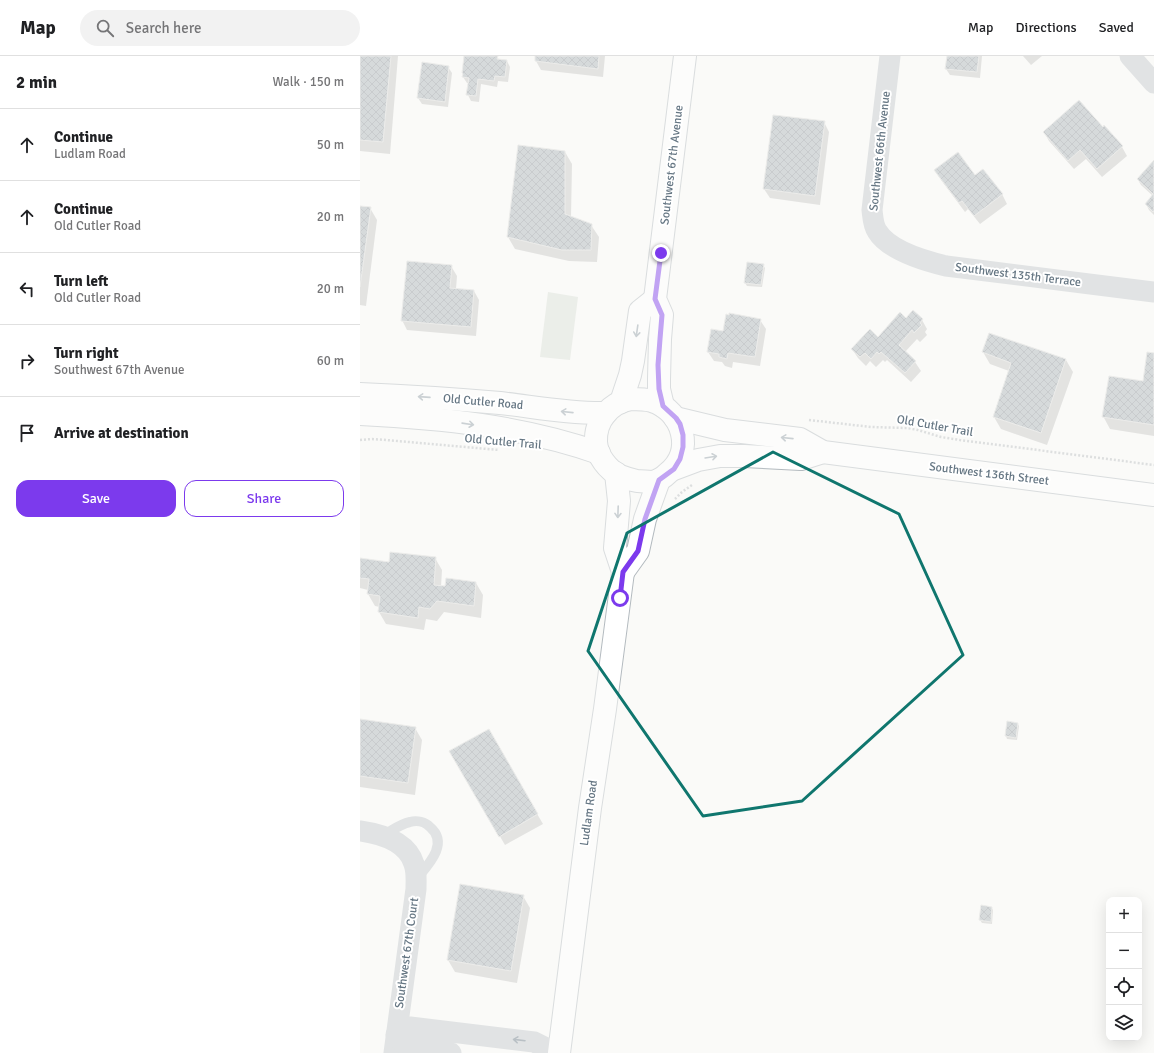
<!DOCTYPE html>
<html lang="en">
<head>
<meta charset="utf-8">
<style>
  :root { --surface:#fff; --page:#f2f2f2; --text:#202124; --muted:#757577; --line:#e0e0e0; --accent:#7c3aed }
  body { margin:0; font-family:Signika,sans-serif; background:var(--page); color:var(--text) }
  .controls { position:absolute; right:12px; bottom:12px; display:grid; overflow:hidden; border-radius:8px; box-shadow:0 4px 16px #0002 }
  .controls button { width:36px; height:36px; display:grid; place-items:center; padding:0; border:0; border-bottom:1px solid var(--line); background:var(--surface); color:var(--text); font:20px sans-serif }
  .stop { position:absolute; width:12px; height:12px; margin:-9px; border:3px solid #7c3aed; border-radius:50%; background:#fff }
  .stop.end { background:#7c3aed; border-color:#fff; box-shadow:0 1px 4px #0008 }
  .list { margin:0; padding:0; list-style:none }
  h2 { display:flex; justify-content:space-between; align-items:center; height:52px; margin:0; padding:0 16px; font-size:17px }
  h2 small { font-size:13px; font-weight:400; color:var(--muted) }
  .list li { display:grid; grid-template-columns:26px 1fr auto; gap:12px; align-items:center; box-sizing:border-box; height:72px; padding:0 16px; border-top:1px solid var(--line) }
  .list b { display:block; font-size:15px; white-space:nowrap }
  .list p { margin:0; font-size:13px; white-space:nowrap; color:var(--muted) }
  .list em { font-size:13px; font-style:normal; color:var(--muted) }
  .actions { display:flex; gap:8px; padding:12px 16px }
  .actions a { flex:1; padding:9px 0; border:1px solid var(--accent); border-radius:12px; text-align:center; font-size:14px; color:var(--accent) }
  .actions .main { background:var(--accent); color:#fff }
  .icon { flex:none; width:22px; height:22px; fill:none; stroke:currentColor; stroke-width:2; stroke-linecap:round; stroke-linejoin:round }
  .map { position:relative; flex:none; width:794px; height:997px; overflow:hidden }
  header { display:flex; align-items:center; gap:24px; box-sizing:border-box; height:56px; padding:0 20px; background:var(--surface); border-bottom:1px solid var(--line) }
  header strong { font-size:19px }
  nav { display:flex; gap:22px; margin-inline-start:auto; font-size:14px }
  .search { width:280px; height:36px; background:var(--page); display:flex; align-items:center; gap:10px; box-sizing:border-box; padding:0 14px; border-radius:22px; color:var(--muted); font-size:15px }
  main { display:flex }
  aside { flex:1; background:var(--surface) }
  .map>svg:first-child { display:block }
  .green { fill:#dadfd7 }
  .shadow { fill:#0003 }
  .building { fill:url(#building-cross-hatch); stroke:#dcdcda }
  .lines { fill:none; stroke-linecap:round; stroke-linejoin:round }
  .secondary-casing { stroke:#b3babf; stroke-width:24 }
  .path { stroke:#bbbfc2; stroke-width:2.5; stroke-dasharray:2 2; stroke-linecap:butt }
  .lane { stroke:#c3c8cc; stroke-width:10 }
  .street { stroke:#c3c8cc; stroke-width:21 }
  .secondary { stroke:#fff; stroke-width:22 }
  .oneway { stroke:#939fa8 }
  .oneway2 { stroke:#6a7a87 }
  .route { stroke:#7c3aed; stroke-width:5 }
  .marked { fill:none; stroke:#0f766e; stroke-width:3; stroke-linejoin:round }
  .labels { text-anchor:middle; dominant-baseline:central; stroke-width:4; stroke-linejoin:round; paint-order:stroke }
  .street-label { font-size:12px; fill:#657683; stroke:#fff }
</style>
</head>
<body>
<header>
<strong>Map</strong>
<div class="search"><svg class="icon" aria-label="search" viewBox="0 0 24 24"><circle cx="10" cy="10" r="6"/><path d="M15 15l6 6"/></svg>Search here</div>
<nav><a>Map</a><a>Directions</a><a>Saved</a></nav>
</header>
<main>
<aside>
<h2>2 min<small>Walk · 150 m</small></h2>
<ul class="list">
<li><svg class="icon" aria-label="ahead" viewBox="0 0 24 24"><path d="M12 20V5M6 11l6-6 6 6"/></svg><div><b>Continue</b><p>Ludlam Road</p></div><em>50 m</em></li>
<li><svg class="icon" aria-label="ahead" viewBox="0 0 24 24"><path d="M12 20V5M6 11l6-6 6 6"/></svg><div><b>Continue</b><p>Old Cutler Road</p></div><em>20 m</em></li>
<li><svg class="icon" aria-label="left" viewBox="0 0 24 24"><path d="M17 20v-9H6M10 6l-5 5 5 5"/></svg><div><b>Turn left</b><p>Old Cutler Road</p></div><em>20 m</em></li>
<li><svg class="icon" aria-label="right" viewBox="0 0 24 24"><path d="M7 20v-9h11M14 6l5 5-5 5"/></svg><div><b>Turn right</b><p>Southwest 67th Avenue</p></div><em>60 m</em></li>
<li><svg class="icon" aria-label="arrive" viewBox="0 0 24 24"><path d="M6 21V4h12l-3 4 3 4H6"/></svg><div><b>Arrive at destination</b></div></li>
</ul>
<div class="actions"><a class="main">Save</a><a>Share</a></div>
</aside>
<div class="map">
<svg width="794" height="997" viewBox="0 0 794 997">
  <defs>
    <pattern id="building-cross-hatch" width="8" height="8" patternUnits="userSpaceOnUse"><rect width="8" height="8" fill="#aab3b9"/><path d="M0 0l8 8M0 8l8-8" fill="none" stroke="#8e969c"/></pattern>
  </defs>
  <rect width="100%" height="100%" fill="#fafaf8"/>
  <polygon class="green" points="188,236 218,241 210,304 180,301"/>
  <g class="shadow">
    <polygon points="0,0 38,0 30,98 0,95"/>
    <polygon points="105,0 137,0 139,4 147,5 150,11 148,26 138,25 137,31 121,28 119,46 111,45 108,39 109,27 107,27 103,21"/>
    <polygon points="176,0 245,0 243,21 181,14 176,5"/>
    <polygon points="588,0 622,0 620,22 590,19 586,13"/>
    <polygon points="663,0 682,0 671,9"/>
    <polygon points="88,11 92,17 88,51 62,48 58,42"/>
    <polygon points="464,66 469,76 460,149 410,142 404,133"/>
    <polygon points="743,72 762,91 767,100 742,121 726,103 714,113 689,85 684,76"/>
    <polygon points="205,96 212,108 211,161 231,169 239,181 237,206 209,205 155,193 148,181"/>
    <polygon points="794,105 794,159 789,154 786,148 793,140 781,129 778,124"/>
    <polygon points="575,115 615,120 642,138 647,148 620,168 608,153 605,156 581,124"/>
    <polygon points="0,151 10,152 17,164 6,250 0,249"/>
    <polygon points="403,209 405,212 402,231 387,230 385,227"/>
    <polygon points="91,210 97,220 96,233 114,235 119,244 116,280 47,274 42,264"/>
    <polygon points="369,260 400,264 406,273 400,310 373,306 372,312 365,310 362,306 354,305 348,296 364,276"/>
    <polygon points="546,263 562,264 567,273 565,276 567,279 560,286 557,283 545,296 555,306 561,315 551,326 527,304 525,306 523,304 516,311 510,305 506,310 498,302 492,293 518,282"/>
    <polygon points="623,296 706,304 713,316 687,389 641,373 634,361 649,315 630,308"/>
    <polygon points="794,298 794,380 750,373 743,360 783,326"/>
    <polygon points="75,502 82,514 81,531 116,527 123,539 121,562 84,556 77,565 66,563 64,574 26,568 19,556 20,551 15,550 8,538 8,534 0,532 0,503 29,507"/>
    <polygon points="0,664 55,672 62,684 55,739 0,731"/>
    <polygon points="658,668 659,670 657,684 647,683 646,680"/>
    <polygon points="128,674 183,768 145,789 91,696"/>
    <polygon points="163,840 170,852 157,927 95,916 88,904"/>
    <polygon points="621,850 631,851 633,854 632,868 622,867 620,864"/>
  </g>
  <g class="building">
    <polygon points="0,0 31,0 23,86 0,84"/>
    <polygon points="104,0 138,0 137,3 147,4 145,21 135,20 134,25 118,23 116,40 106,39 109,22 102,21 103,18 102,17"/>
    <polygon points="175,0 239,0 238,13 175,5"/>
    <polygon points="587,0 619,0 617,16 585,13"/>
    <polygon points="62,6 89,10 85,46 57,42"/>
    <polygon points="719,44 743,71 744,69 763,90 737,113 720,94 708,105 683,76"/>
    <polygon points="413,59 465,65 455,140 403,133"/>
    <polygon points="158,89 205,95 205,158 232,168 231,194 202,194 147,181"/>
    <polygon points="598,96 615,119 623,113 643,138 614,160 602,145 599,147 574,114"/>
    <polygon points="794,104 794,155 793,156 785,148 793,138 777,123"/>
    <polygon points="0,150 11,151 0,231"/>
    <polygon points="47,205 92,209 90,232 114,234 111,271 41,265"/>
    <polygon points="387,206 404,208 401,229 384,227"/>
    <polygon points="553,254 563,263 560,267 562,269 554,277 552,274 539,289 556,305 545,317 521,296 519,298 517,296 511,303 505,297 500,301 491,293 510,273 518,281 540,256 546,262"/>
    <polygon points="369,257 401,263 395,301 368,297 367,303 359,301 359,298 347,296 351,273 363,275 366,258 369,259"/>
    <polygon points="629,277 706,303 681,377 633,361 651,307 622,296"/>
    <polygon points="787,296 794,297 794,369 742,361 749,320 783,325"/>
    <polygon points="30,496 76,501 74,529 85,530 86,522 116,526 114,550 77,545 70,553 59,551 58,562 18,556 20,540 7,538 9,523 0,522 0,502 29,506"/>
    <polygon points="0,663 56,671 48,727 0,720"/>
    <polygon points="647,665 658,667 656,682 645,680"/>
    <polygon points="129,673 178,758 139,781 89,695"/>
    <polygon points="100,828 164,839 151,915 87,904"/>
    <polygon points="621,849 632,851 631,866 619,864"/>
  </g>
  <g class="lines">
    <g class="secondary-casing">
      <g id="secondary">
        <path d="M 0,338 C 47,340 94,343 140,347 C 175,351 211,358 246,357"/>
        <path d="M 271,343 C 278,343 285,343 292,345 C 323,355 335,395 308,417 C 304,421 298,425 292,426 C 287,426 282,425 277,425 C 271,424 265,422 260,420 C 248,414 237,400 236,386 C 235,364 250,347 271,343 Z"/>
        <polyline points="261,346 270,319 273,305 280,255 295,243"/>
        <polyline points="303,350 299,333 299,323 300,283 302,259 295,243 325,0"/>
        <path d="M 0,358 C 81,362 162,370 239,397"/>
        <polyline points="315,362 365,374 440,383 463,396 794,439"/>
        <polyline points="314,413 338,404 360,400 384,400 441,403 463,396"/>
        <polyline points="263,516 278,495 285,463 299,424"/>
        <polyline points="199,997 230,752 245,653 263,516 255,492 259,445 256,417"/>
      </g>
    </g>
    <g class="path">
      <polyline points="449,364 511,371 547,372 558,374 581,381 600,384 794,409"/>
      <polyline points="0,384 12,383 26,384 139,394"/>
      <polyline points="315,443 322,436 332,429"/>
    </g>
    <path class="lane" d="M 22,780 C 31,775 40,768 50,766 C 57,764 65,766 70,771 C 89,787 69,808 58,821"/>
    <g class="street">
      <path d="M 530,0 L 512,154 C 513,162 513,169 517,175 C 529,195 565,205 586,210 L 794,236"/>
      <polyline points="770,0 794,27"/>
      <path d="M 0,775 C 21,778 47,785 54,808 C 57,816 56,824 56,833 L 34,997"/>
      <polyline points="91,997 47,991 36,979 50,971 174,986 196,997"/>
    </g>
    <use href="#secondary" class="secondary"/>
  </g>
  <defs><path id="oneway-shaft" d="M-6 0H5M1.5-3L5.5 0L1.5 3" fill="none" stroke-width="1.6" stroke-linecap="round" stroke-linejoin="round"/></defs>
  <g class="oneway">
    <use href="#oneway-shaft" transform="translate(277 275) rotate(98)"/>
    <use href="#oneway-shaft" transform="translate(64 341) rotate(-176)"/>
    <use href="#oneway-shaft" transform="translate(207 356) rotate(-174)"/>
    <use href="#oneway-shaft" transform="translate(108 368) rotate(8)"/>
    <use href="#oneway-shaft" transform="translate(427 382) rotate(-174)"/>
    <use href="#oneway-shaft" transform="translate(351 401) rotate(-9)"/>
    <use href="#oneway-shaft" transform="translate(258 456) rotate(92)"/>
  </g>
  <use class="oneway2" href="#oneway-shaft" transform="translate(159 984) rotate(-173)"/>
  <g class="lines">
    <polyline class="route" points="260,542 263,516 278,495 285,463 299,424 314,413 320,403 323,391 323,379 320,368 316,362 303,350 299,333 298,309 300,283 302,259 295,243 301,197"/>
  </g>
  <path d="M0 0H794V997H0ZM 413,396 L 539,458 L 603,599 L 442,745 L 343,760 L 228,595 L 267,477 Z" fill="#fafaf8" fill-opacity=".55" fill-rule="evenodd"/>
  <path class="marked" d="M 413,396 L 539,458 L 603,599 L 442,745 L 343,760 L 228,595 L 267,477 Z"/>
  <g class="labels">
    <g class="street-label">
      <text transform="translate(520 95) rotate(-84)">Southwest 66th Avenue</text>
      <text transform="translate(312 109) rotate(-83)">Southwest 67th Avenue</text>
      <text transform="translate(658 219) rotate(7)">Southwest 135th Terrace</text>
      <text transform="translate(123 346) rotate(5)">Old Cutler Road</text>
      <text transform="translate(575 370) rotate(10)">Old Cutler Trail</text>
      <text transform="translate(143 386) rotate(5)">Old Cutler Trail</text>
      <text transform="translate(629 418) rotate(7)">Southwest 136th Street</text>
      <text transform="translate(229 757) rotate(-82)">Ludlam Road</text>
      <text transform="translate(47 897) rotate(-82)">Southwest 67th Court</text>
    </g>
  </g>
</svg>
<div class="controls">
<button>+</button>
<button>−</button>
<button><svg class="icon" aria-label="locate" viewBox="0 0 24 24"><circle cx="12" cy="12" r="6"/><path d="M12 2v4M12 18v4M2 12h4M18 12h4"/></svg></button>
<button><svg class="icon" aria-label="layers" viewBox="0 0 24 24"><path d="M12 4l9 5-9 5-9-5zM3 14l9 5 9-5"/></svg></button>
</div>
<div class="stop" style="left:260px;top:542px"></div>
<div class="stop end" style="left:301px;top:197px"></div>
</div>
</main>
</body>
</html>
